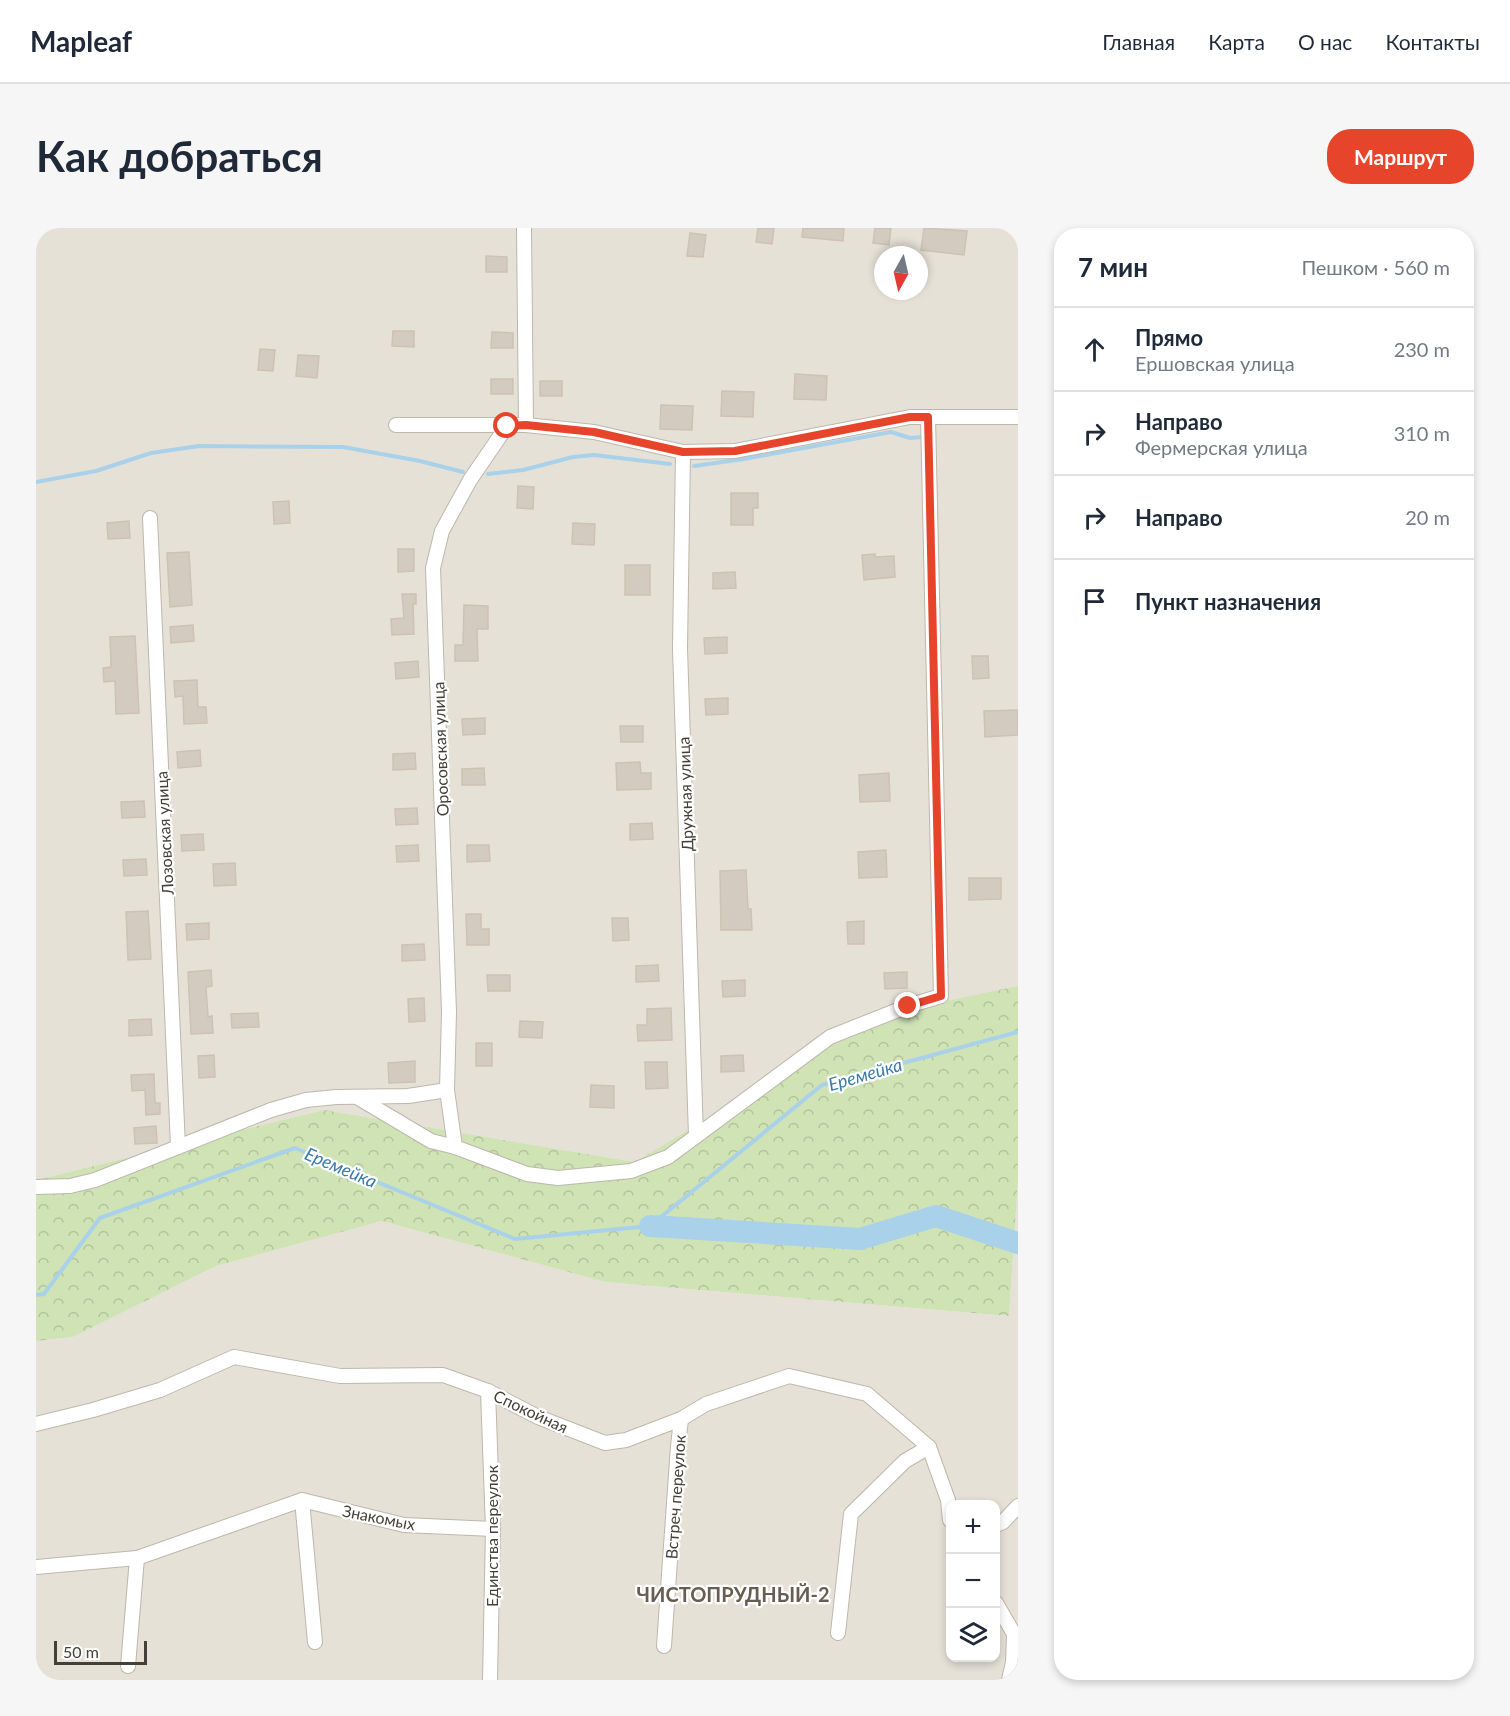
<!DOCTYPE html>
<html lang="ru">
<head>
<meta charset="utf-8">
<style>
  :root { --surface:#fff; --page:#f6f6f7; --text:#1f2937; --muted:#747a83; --line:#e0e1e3; --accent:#e6452b }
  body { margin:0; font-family:Lato,sans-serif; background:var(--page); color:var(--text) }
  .controls { position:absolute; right:18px; bottom:18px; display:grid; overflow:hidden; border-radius:12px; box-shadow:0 3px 9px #0003 }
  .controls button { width:54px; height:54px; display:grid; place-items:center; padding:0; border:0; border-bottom:2px solid var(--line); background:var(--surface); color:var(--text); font:30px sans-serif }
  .compass { position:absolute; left:838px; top:18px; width:54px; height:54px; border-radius:50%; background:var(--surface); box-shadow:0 3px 9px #0003; rotate:188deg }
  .scale { position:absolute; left:18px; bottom:15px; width:93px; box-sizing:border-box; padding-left:6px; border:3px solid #454037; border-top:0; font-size:16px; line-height:21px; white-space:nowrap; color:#454037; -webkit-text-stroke:4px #fff; paint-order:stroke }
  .stop { position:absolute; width:18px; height:18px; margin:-14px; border:4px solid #e6452b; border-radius:50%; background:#fff }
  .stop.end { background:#e6452b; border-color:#fff; box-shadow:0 2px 6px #0008 }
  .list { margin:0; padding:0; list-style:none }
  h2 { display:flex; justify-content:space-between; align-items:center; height:78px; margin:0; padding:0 24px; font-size:26px }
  h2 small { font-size:20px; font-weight:400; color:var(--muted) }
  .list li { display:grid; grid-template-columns:39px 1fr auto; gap:18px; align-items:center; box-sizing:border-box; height:84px; padding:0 24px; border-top:2px solid var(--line) }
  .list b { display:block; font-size:22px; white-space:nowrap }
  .list p { margin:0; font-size:20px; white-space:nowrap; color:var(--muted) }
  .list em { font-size:20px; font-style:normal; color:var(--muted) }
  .icon { flex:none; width:33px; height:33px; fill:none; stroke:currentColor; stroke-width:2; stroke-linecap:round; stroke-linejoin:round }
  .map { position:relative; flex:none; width:982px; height:1452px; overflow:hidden; border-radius:24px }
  header { display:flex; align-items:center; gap:36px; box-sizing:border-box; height:84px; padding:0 30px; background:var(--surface); border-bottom:2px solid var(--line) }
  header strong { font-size:28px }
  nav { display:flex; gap:33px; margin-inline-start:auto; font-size:21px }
  .intro { display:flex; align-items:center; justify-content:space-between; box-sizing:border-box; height:144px; padding:0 36px }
  h1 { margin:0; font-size:42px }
  .button { padding:15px 27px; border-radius:24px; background:var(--accent); color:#fff; font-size:21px; font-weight:700 }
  main { display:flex; gap:36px; padding:0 36px }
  aside { flex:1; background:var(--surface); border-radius:24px; box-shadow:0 3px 9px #0003 }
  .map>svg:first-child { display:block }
  .residential { fill:#e6e1d7; fill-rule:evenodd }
  .forest { fill:url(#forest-crowns) }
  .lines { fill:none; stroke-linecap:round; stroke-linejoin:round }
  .stream { stroke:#aad1ea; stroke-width:4 }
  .river { stroke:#aad1ea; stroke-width:22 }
  .building { fill:#d3cbbf; stroke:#cdc2b3; stroke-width:1.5 }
  .street-casing { stroke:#bdb7ac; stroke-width:16 }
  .street { stroke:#fff; stroke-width:14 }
  .route { stroke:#e6452b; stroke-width:8 }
  .labels { text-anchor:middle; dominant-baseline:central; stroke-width:4.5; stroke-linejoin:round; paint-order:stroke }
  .street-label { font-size:16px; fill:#454037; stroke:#fff }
  .water-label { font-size:18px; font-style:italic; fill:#3a7ba8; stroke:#fff }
  .quarter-label { font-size:20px; font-weight:bold; fill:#675d50; stroke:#fff }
</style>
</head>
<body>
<header>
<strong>Mapleaf</strong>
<nav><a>Главная</a><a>Карта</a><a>О нас</a><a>Контакты</a></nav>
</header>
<div class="intro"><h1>Как добраться</h1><a class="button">Маршрут</a></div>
<main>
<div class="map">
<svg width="982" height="1452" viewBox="0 0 982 1452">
  <defs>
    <pattern id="forest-crowns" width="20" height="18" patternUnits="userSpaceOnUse" patternTransform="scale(1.5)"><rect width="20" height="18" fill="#cfe3b5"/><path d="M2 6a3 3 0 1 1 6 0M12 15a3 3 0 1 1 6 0" fill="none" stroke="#b3c49c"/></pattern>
  </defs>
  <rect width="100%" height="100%" fill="#f2efe8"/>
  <g class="residential">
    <path d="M 0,0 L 982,0 L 982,758 L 668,907 L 599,934 L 288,882 L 0,952 ZM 847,27 L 883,27 L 883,63 L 847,63 Z"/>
    <path d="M 982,953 L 982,1452 L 0,1452 L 0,1113 L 37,1109 L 180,1038 L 346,993 L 569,1054 L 973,1088 ZM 914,1276 L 960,1276 L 960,1430 L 914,1430 Z"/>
  </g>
  <polygon class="forest" points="982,758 982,953 973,1088 569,1054 346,993 180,1038 37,1109 0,1113 0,952 288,882 599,934 793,818 901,775"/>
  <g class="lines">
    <g class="stream">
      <polyline points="658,238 708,231 855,204 874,210 887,209"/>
      <polyline points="452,246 487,242 537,229 558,227 634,236"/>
      <polyline points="0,254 60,243 115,225 163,218 307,219 384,233 427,244"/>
      <polyline points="0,1067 8,1066 64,990 259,920 479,1011 614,998 786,857 982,804"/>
    </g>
    <polyline class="river" points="614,998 824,1011 900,988 982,1015"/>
  </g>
  <g class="building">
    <polygon points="722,0 738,0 736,16 720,14"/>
    <polygon points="767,0 808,0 807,13 766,9"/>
    <polygon points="839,0 855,0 853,17 837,15"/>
    <polygon points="888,0 931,3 928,27 885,22"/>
    <polygon points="654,5 670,7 667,29 651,28"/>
    <polygon points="450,28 471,29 471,44 450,44"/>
    <polygon points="357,103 378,103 378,119 356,118"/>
    <polygon points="456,104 477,105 477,120 455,120"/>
    <polygon points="224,121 239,122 237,143 222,142"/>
    <polygon points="262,127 283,128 281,150 260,148"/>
    <polygon points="759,146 791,148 790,172 758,171"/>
    <rect x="455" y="151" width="22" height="15"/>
    <rect x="504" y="153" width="22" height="15"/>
    <polygon points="686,163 718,164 717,189 685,188"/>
    <polygon points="625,177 657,178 656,202 624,201"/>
    <polygon points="482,258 498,259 497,281 481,280"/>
    <polygon points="695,265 722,265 722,280 717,280 717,297 695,297"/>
    <polygon points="253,273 254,295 238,296 237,274"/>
    <polygon points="93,293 94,310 72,311 71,295"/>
    <polygon points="537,295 559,296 558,317 536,316"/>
    <polygon points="362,321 378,321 378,343 362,344"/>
    <polygon points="153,324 156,377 134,379 131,325"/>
    <polygon points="839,326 839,329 858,328 859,349 828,352 826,327"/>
    <rect x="589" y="337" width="25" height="30"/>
    <polygon points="699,344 700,360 677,361 677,345"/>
    <polygon points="366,366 380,366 380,376 377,376 378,406 356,407 355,391 368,390"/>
    <polygon points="428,377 452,378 452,401 441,401 442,433 419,433 419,417 427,417"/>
    <polygon points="157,397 158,413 135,415 134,399"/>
    <polygon points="99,408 103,485 80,486 79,453 68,454 67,440 75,439 74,409"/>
    <polygon points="691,409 691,425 669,426 668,410"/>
    <polygon points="936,428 952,428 953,450 937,451"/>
    <polygon points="382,433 383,449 360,451 359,435"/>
    <polygon points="161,452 162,479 170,479 171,495 148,496 147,468 139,469 138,453"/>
    <polygon points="692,470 692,486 670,487 669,471"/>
    <polygon points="982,482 982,507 949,509 948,483"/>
    <polygon points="449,490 449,506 427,507 426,491"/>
    <polygon points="584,498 607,498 607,514 585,514"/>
    <polygon points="164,522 165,538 142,540 141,524"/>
    <polygon points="379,525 380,541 357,542 357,526"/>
    <polygon points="604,534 605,545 615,545 615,561 581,562 580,535"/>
    <polygon points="448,540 449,557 426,557 426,541"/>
    <polygon points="853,545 854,573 824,574 823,547"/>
    <polygon points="108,573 109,589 86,590 85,574"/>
    <polygon points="381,580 382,596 360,597 359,581"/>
    <polygon points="616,595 617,611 594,612 594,596"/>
    <polygon points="167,606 168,622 146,623 145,607"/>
    <polygon points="382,617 383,633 361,634 360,618"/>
    <polygon points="431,617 453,617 454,633 431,634"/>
    <polygon points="850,622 851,649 823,650 822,624"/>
    <polygon points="110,631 111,647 88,648 87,632"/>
    <polygon points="199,635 200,657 178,658 177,636"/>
    <polygon points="710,642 712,681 715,681 716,702 685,702 684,643"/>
    <polygon points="933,650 965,650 965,671 933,672"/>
    <polygon points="112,683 115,731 92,732 90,684"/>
    <polygon points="430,686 445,686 445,701 453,701 453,717 431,717"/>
    <polygon points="576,690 592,690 593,712 577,713"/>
    <polygon points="828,693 828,716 812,716 811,694"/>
    <polygon points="173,695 173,711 151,712 150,696"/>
    <polygon points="388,716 389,732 366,733 366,717"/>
    <polygon points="622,737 623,753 600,754 600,738"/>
    <polygon points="175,742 176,758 170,759 172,789 176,788 177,805 155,806 152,744"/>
    <polygon points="871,744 871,760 849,761 848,745"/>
    <polygon points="451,747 474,747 474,763 452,763"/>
    <polygon points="709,752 709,768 687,769 686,753"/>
    <polygon points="388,770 389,793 373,794 372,771"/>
    <polygon points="635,780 636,812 602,813 601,797 611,797 611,781"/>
    <polygon points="222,785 223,799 196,800 195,786"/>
    <polygon points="115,791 116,807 93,808 93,792"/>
    <polygon points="484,793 507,794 506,810 483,809"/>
    <rect x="440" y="815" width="16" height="23"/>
    <polygon points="178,827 179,849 163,850 162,828"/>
    <polygon points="707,827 708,843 685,844 685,828"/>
    <polygon points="379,833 379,854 353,855 352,835"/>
    <polygon points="609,834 631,834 632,860 610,861"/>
    <polygon points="118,846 119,875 124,875 124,886 110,887 109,862 96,863 95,847"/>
    <polygon points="555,857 578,858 578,880 554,879"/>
    <polygon points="120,898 121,915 99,916 98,900"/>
  </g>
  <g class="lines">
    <g class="street-casing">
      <g id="street">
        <polyline points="360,197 490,197 488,0"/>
        <polyline points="490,197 558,204 647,224 699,223 874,189 982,189"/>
        <polyline points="471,198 434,252 406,303 397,340 413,784 411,862 419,919 491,946 522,950 595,943 632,929 794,809 872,778 905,768 892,189"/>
        <polyline points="647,224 644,421 660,908"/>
        <polyline points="114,290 142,919"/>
        <polyline points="321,869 395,913 419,919"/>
        <polyline points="0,959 34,958 59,952 235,882 270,872 300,869 372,868 411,862"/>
        <polyline points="452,1163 457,1301 454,1452"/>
        <polyline points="0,1196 57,1182 124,1162 198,1129 304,1148 407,1147 452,1163 502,1189 569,1215 590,1212 645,1191 670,1176 753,1148 831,1166 893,1219 912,1272 914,1292"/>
        <polyline points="266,1272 279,1414"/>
        <polyline points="960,1297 967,1294 982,1278"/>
        <polyline points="0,1339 101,1330 266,1272 368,1297 457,1301"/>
        <polyline points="960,1375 978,1406"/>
        <polyline points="802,1405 815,1286 869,1233 893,1219"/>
        <polyline points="628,1418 642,1218 645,1191"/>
        <polyline points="92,1438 101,1330"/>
        <polyline points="973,1452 977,1434 978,1406 982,1406"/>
      </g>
    </g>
    <use href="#street" class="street"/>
  </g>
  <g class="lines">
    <polyline class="route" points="471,198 490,197 558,204 647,224 699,223 874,189 892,189 905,768 872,778"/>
  </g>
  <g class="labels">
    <g class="street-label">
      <text transform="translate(404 521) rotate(-92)">Оросовская улица</text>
      <text transform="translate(649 566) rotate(-92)">Дружная улица</text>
      <text transform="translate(128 605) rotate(-93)">Лозовская улица</text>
      <text transform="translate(495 1183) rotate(25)">Спокойная</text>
      <text transform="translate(639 1269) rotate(-86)">Встреч переулок</text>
      <text transform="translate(343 1289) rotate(11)">Знакомых</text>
      <text transform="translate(455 1308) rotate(-90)">Единства переулок</text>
    </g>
    <g class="water-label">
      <text transform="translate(829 846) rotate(-16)">Еремейка</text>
      <text transform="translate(305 939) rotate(23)">Еремейка</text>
    </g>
    <g class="quarter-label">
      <text x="697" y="1366">ЧИСТОПРУДНЫЙ-2</text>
    </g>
  </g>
</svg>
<div class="controls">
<button>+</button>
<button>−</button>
<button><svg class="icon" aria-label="layers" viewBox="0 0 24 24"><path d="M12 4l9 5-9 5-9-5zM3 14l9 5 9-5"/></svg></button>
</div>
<svg class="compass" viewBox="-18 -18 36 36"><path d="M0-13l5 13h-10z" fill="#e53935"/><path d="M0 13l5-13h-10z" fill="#747a83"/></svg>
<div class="scale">50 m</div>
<div class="stop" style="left:471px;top:198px"></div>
<div class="stop end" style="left:872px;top:778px"></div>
</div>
<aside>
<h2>7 мин<small>Пешком · 560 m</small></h2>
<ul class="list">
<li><svg class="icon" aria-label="ahead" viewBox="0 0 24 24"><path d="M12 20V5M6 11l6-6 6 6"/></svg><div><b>Прямо</b><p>Ершовская улица</p></div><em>230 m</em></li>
<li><svg class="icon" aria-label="right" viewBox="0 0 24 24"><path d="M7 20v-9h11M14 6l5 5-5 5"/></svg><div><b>Направо</b><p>Фермерская улица</p></div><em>310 m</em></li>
<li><svg class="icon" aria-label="right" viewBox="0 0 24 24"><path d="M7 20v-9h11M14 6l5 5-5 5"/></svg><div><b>Направо</b></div><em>20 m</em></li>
<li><svg class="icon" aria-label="arrive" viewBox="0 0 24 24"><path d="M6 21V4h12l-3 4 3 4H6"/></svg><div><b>Пункт назначения</b></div></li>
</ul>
</aside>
</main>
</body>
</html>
